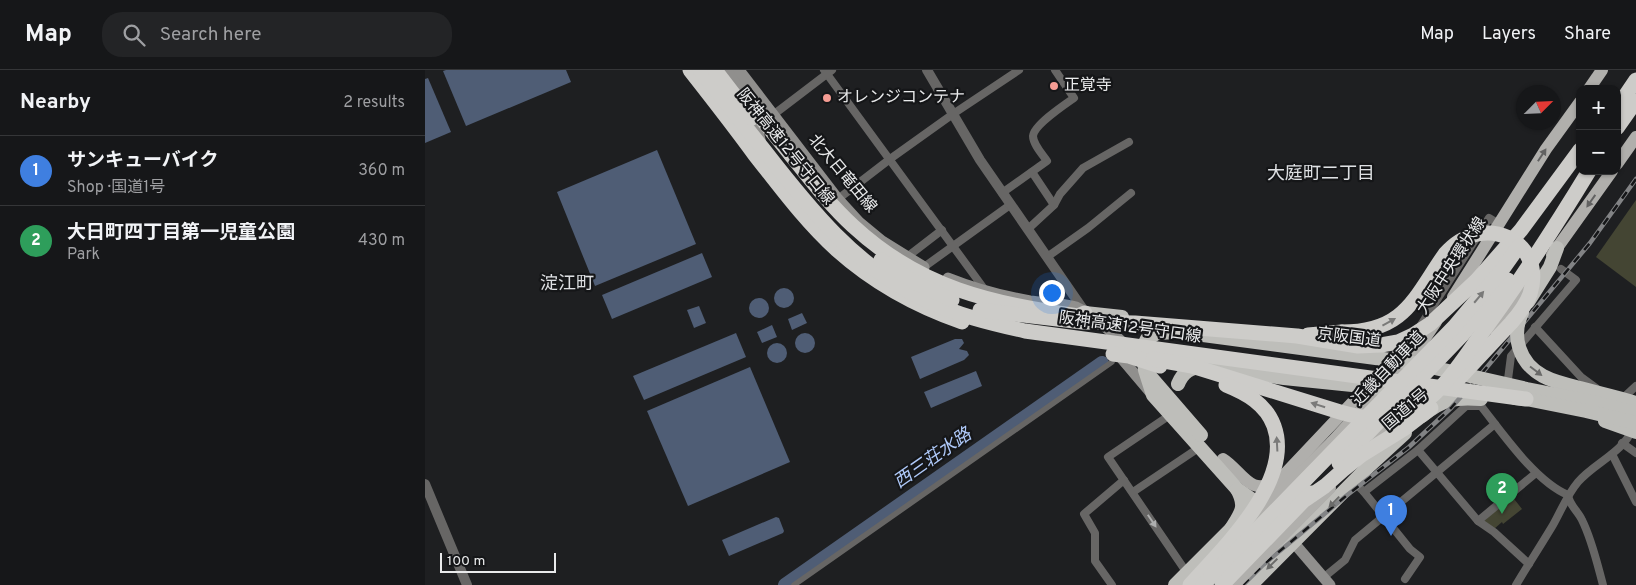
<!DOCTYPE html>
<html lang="en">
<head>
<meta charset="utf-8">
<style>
  :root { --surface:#161719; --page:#232426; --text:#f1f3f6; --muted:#9e9fa2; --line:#353638; --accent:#0b8043 }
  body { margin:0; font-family:Overpass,"Noto Sans JP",sans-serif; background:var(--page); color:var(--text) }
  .controls { position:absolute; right:15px; top:15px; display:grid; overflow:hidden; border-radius:10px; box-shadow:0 1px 4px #0004 }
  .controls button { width:45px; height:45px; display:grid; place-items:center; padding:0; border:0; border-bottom:1px solid var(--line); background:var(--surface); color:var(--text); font:25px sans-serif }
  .compass { position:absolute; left:1091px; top:15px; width:45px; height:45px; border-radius:50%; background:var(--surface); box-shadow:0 1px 4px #0004; rotate:66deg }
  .scale { position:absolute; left:15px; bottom:12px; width:116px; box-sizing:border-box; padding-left:5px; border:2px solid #e9eaeb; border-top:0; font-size:14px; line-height:18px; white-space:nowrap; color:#e9eaeb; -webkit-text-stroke:4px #151618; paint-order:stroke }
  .you { position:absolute; left:626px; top:222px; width:18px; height:18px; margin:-12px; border:4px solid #fff; border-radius:50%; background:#1a73e8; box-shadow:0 0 0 8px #1a73e833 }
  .badge { display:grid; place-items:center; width:32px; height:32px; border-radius:50%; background:var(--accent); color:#fff; font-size:16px; font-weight:700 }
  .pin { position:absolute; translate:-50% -41px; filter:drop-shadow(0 1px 2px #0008) }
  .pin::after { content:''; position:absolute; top:26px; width:18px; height:15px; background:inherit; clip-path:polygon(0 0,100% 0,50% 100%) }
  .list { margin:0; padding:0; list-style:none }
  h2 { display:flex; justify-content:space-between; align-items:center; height:65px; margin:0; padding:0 20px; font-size:21px }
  h2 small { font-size:16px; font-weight:400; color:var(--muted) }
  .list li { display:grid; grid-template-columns:32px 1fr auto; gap:15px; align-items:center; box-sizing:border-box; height:70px; padding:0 20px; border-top:1px solid var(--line) }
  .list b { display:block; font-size:19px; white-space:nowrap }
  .list p { margin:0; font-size:16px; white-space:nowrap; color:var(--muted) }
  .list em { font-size:16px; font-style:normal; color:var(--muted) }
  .icon { flex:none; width:28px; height:28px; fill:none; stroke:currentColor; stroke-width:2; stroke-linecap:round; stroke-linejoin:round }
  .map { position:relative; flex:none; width:1211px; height:515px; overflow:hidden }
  header { display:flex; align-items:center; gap:30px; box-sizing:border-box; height:70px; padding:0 25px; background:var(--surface); border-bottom:1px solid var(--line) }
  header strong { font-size:24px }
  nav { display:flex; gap:28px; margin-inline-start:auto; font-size:18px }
  .search { width:350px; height:45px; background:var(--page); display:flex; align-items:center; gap:12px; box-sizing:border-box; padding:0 18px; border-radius:20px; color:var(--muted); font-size:19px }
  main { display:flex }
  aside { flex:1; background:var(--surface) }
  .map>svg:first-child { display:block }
  .green { fill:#444533 }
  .water { fill:#4f5d75 }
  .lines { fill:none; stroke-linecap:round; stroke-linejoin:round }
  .river { stroke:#4f5d75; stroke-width:14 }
  .pedestrian { stroke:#676665; stroke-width:5.5 }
  .minor { stroke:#676665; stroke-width:8 }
  .tertiary { stroke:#676665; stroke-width:10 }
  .secondary { stroke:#908f8d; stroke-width:11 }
  .primary { stroke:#b0afac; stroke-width:12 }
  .trunk { stroke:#bebeba; stroke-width:14 }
  .motorway { stroke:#cdccc9; stroke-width:15 }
  .rail-casing { stroke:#828385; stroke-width:4.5 }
  .rail { stroke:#151618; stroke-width:2.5; stroke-dasharray:8; stroke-linecap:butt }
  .primary-bridge { stroke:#b0afac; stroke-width:12 }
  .trunk-bridge { stroke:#bebeba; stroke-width:14 }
  .motorway-bridge { stroke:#cdccc9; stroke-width:15 }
  .oneway { fill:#626262 }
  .oneway2 { fill:#7a7a79 }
  .oneway3 { fill:#6a6a69 }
  .oneway4 { fill:#aeafaf }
  .poi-dot { fill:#f59c93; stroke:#151618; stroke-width:2 }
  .labels { text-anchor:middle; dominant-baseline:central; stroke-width:4.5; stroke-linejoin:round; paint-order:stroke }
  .poi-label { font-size:16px; fill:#e9eaeb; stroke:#151618; text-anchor:start }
  .street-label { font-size:16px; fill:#e9eaeb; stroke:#151618 }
  .neighbourhood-label { font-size:18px; fill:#dee0e3; stroke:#151618 }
  .water-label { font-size:18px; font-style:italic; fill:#afc9f9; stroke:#151618 }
</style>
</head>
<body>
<header>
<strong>Map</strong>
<div class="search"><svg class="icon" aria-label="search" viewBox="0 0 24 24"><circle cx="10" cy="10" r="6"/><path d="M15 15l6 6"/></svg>Search here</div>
<nav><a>Map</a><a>Layers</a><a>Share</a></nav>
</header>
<main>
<aside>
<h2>Nearby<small>2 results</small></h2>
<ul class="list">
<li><span class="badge" style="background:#3f7fe0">1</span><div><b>サンキューバイク</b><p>Shop · 国道1号</p></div><em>360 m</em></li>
<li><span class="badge" style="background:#2e9e5b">2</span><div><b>大日町四丁目第一児童公園</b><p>Park</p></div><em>430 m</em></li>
</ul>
</aside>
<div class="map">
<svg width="1211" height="515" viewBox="0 0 1211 515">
  <rect width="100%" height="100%" fill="#1e1f21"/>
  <g class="green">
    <polygon points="1211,130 1211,217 1171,187"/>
    <polygon points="1086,425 1097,439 1078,454 1077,452 1069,459 1058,452"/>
  </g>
  <g class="water">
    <polygon points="21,0 141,0 146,12 41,56 18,1"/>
    <polygon points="3,8 26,62 0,73 0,9"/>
    <polygon points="232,80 271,174 170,216 132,122"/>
    <polygon points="277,183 287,207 187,249 177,225"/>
    <circle cx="359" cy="228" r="10"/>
    <circle cx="334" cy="238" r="10"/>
    <polygon points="274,236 281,253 269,258 262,240"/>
    <polygon points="377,243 382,253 367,260 363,249"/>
    <polygon points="347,255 352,267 337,273 332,262"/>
    <polygon points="311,263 321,287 219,330 208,306"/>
    <circle cx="380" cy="273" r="10"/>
    <polygon points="530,269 537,269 539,273 534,279 542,281 544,285 539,290 495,309 486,287"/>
    <circle cx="352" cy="283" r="10"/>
    <polygon points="325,297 365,392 263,436 222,341"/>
    <polygon points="551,301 557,316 506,338 499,322"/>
    <polygon points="351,447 354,448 359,461 358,463 304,486 297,470"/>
  </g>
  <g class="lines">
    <polyline class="river" points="360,515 677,293"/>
    <polyline class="pedestrian" points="369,515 687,292"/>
    <g class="minor">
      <polyline points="399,0 560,220"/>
      <polyline points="348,45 407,0"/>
      <polyline points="607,102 629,135"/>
      <path d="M 577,123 L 622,91 C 617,84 608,74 608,66 C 609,55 639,35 649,28 L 630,0"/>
      <polyline points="413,129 465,89 528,44 594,0"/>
      <polyline points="603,159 629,135 635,124 658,98 704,72"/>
      <polyline points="482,187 517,160"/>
      <polyline points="622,187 663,158 706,123"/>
      <polyline points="499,197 585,135"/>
      <polyline points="996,255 1064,148 1069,151"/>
      <polyline points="1110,257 1156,307 1171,318"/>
      <polyline points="1082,317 1086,286 1151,210 1136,199"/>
      <polyline points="1196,330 1211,316"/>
      <polyline points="745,345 683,387 762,503"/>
      <polyline points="1197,373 1211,383"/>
      <polyline points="993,380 1053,451"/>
      <polyline points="1187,384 1211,432"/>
      <path d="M 929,412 L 939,422 L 993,380 L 1041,336 L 1056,336 C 1078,364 1111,412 1143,425"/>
      <polyline points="708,422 775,377"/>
      <polyline points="939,422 985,479 995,487 980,509"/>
      <path d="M 1143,425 C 1144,435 1153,441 1157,450 C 1167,470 1172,493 1178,515"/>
      <polyline points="1104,494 1069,462 1053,451 1111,403"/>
      <polyline points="898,508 920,490 930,470 1070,354"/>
      <polyline points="687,515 670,491 670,463 659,444 699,410"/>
      <path d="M 1091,515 C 1103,495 1116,475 1128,455 C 1136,441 1142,425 1153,412 C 1169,393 1198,383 1208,358"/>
    </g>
    <g class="tertiary">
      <polyline points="502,0 555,90 660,242"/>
      <polyline points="0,414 42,515"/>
    </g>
    <g class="secondary">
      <path d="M 304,0 C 322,22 330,47 336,74"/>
      <polyline points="314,0 413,129 434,152 457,171 499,197"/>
      <path d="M 523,208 C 548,218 578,226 605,231 C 619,233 638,233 651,237 C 664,243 691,265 700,275"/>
      <polyline points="692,283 725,322"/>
      <polyline points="869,473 905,515"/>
    </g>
    <g class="primary">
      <polyline points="1164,19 1177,0"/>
      <polyline points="1192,94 1211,67"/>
      <polyline points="1127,185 1187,101"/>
      <polyline points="1028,227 1121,79 1155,32"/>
      <polyline points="1067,258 1088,236 1106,213"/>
      <polyline points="952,370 979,344"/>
      <polyline points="907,372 994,277 1011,252"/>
      <path d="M 798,389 C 816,400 826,428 849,411"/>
      <polyline points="839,426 992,264"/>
    </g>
    <g class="trunk">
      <polyline points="1103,232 1125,197 1132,178"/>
      <polyline points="660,243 697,247"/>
      <polyline points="752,262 732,263 722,269 719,275 718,284 720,300 728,325 812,419 832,433 840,441"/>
      <polyline points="725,306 776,365"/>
      <path d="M 997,346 C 1017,329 1030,327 1056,329"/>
      <polyline points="1180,351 1211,362"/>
      <path d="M 806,459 C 816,443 822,437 812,419"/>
      <polyline points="750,515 812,453"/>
      <polyline points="826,515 944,396 980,363"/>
    </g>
    <g class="motorway">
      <path d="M 265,0 C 287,28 309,56 330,85 C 356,118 381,152 412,180 C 449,213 491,236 537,252"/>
      <polyline points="1192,38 1211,10"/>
      <polyline points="1192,58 1211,31"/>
      <path d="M 366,85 C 386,110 405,135 428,156 C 496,219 566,233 653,246 L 660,243"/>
      <polyline points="883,265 917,262"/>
    </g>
    <g class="rail-casing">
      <polyline id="rail" points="818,515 838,495 921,426 984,377 1026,338 1057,303 1165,173 1211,109"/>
    </g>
    <use href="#rail" class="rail"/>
    <g class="primary-bridge">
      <polyline points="825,453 907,372"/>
      <polyline points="809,515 905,418"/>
    </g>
    <g class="trunk-bridge">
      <path d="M 1097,243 C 1086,266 1094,293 1118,306 C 1129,312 1142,315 1155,318 C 1173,323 1192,327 1211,333"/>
      <polyline points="778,265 988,293 1102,319 1163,331 1211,343"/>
      <path d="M 753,314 C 758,302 765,298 777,296 L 859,308 L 976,320"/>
      <polyline points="1090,328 1101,329 1161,341 1211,353"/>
    </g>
    <g class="motorway-bridge">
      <path d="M 275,0 C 297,27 318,54 339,80 C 384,138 431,197 499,229 C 531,245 565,253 600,261 L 1101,329"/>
      <polyline points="290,0 327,48"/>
      <polyline points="325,34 366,85"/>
      <polyline points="456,190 489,212 527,230"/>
      <polyline points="555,240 658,252 710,253 872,266 933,276 956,275 973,272 988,265 1005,254 1052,210 1096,160 1155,80"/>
      <path d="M 917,262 C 980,262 989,228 1020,184 C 1058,140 1122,171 1105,224 C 1101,235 1093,245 1086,253 L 1029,314"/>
      <polyline points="688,284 704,286 735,296"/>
      <path d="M 728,289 L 767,296 L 915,342 C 939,349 963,353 986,341 C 1015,327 1038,289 1057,263 C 1095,211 1130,157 1164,101"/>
      <polyline points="914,393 1038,264 1083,210"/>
      <polyline points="881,429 900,416 918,400 938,384 980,358 1006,338"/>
      <path d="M 765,515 C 798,478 869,411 849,356 C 841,334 821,323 801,315"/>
      <polyline points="778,515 1029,257 1077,200 1094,176"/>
      <polyline points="797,515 886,423"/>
    </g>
  </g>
  <defs><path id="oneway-solid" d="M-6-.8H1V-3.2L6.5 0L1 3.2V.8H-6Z" transform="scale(1.25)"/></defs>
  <g class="oneway">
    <use href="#oneway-solid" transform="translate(1117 85) rotate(-57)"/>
    <use href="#oneway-solid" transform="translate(1166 131) rotate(125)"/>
  </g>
  <g class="oneway2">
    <use href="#oneway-solid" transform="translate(1054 227) rotate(-50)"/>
    <use href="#oneway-solid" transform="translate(964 252) rotate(-29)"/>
    <use href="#oneway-solid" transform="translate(893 335) rotate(-162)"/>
    <use href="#oneway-solid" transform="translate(852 374) rotate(-93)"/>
  </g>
  <g class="oneway3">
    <use href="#oneway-solid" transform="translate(1111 301) rotate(37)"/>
    <use href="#oneway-solid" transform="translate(909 432) rotate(134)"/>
    <use href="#oneway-solid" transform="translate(847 494) rotate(136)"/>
  </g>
  <use class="oneway4" href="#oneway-solid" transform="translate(727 451) rotate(56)"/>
  <g class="poi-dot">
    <circle cx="629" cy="16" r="5"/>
    <circle cx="402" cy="28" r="5"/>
  </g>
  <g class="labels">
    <g class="poi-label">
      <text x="639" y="16">正覚寺</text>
      <text x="412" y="28">オレンジコンテナ</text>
    </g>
    <g class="street-label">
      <text transform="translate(360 77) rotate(51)">阪神高速12号守口線</text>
      <text transform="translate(417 104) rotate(50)">北大日竜田線</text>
      <text transform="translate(1027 196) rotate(-57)">大阪中央環状線</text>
      <text transform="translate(705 258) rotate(8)">阪神高速12号守口線</text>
      <text transform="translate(924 268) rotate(7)">京阪国道</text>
      <text transform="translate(964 299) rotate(-46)">近畿自動車道</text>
      <text transform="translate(981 340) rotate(-40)">国道1号</text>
    </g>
    <g class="neighbourhood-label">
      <text x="896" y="104">大庭町二丁目</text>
      <text x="142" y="214">淀江町</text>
    </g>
    <g class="water-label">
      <text transform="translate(508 389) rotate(-35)">西三荘水路</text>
    </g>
  </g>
</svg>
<div class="controls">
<button>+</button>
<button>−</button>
</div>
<svg class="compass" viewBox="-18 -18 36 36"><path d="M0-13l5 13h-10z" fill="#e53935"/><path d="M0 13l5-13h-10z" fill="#9e9fa2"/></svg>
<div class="scale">100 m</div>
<div class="you"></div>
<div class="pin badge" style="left:966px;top:466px;background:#3f7fe0">1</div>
<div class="pin badge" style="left:1077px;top:444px;background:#2e9e5b">2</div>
</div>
</main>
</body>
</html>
